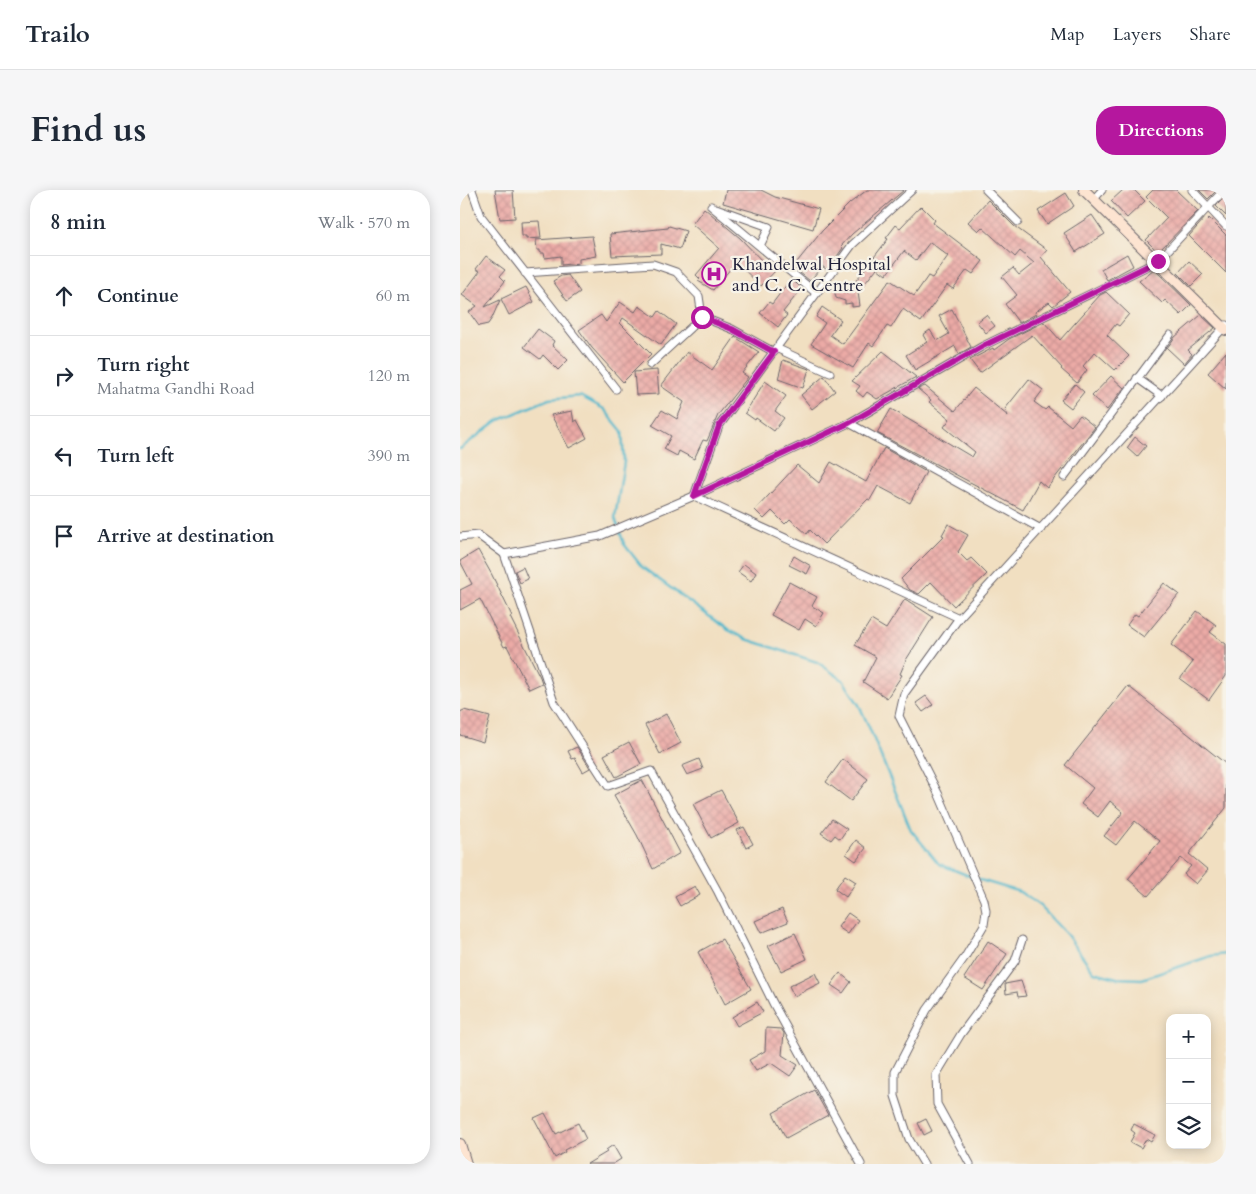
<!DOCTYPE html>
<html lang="en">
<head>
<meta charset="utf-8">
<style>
  :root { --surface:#fff; --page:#f6f6f7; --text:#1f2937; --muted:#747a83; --line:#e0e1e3; --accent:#b5179e }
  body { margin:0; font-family:Cardo,serif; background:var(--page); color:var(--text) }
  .controls { position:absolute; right:15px; bottom:15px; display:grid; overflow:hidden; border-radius:10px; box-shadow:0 2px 12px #0003 }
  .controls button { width:45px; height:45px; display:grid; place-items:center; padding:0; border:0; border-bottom:1px solid var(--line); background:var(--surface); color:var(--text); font:25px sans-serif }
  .stop { position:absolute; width:15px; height:15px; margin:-11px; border:4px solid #b5179e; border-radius:50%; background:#fff }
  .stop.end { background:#b5179e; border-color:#fff; box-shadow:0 1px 5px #0008 }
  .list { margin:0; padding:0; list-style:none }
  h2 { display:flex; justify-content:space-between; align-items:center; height:65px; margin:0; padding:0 20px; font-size:21px }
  h2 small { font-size:16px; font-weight:400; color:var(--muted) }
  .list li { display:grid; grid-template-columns:32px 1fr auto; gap:15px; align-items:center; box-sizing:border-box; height:80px; padding:0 20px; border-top:1px solid var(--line) }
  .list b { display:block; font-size:19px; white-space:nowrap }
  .list p { margin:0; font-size:16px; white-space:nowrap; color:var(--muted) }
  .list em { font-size:16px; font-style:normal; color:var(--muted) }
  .icon { flex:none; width:28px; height:28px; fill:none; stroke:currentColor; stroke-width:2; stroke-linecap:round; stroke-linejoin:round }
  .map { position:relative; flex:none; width:766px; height:974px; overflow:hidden; border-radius:20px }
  header { display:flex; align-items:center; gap:30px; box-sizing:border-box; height:70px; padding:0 25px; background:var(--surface); border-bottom:1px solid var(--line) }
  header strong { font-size:24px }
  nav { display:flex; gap:28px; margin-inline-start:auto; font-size:18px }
  .intro { display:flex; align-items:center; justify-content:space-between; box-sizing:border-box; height:120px; padding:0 30px }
  h1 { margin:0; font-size:35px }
  .button { padding:12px 22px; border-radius:20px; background:var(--accent); color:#fff; font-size:18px; font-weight:700 }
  main { display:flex; gap:30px; padding:0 30px }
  aside { flex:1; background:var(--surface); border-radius:20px; box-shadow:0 2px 12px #0003 }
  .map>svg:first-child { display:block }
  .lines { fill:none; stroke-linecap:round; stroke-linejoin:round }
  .stream { stroke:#4cb5ca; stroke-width:2.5 }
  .building { fill:url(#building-cross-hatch) }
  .street-casing { stroke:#6a646a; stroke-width:9 }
  .secondary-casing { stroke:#6a646a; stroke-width:12 }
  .street { stroke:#fff; stroke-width:7 }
  .secondary { stroke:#fde4d1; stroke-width:10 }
  .route { stroke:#b5179e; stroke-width:6 }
  .labels { text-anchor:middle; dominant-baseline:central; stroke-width:4.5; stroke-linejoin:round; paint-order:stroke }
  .poi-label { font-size:18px; fill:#22223b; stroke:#f7f3e8; text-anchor:start }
</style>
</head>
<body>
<header>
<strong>Trailo</strong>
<nav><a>Map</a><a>Layers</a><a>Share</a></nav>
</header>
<div class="intro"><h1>Find us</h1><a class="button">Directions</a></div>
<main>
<aside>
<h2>8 min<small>Walk · 570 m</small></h2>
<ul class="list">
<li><svg class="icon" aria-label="ahead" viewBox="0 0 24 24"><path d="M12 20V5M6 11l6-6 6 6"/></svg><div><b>Continue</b></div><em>60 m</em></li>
<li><svg class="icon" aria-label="right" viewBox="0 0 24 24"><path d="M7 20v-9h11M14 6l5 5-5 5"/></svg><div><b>Turn right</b><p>Mahatma Gandhi Road</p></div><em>120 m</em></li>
<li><svg class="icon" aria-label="left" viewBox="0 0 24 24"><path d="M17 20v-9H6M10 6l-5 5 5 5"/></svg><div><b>Turn left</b></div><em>390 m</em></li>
<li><svg class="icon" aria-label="arrive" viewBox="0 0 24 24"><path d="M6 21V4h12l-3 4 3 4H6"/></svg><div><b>Arrive at destination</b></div></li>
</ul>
</aside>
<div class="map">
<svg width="766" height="974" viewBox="0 0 766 974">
  <defs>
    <pattern id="building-cross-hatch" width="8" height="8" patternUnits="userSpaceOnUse" patternTransform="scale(1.25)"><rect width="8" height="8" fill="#ebaaa6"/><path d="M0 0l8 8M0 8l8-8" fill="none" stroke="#c99290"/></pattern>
  </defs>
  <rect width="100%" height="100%" fill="#f7f3e8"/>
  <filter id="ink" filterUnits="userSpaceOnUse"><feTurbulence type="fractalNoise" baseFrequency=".02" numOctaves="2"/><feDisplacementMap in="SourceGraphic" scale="10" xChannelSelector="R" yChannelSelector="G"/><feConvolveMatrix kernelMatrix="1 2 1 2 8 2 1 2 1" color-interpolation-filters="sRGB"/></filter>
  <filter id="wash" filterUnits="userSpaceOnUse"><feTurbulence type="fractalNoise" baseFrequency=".0096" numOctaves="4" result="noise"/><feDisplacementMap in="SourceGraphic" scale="20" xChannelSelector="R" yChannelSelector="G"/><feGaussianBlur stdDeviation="1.12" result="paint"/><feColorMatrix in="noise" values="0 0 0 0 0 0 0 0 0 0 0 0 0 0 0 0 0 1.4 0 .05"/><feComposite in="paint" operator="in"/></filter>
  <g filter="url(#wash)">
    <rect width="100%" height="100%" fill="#f1dfc1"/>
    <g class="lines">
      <g class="stream">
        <polyline points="0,259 37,231 89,209 120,206 144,219 162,241 164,272 155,328 164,354 182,377 268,440 286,449 357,472 383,490 399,515 409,537 451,640 479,674 512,687"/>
        <polyline points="517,689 560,702 580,716 607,745 634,782 657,788 682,789 751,766 766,764"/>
      </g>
    </g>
    <g id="blocks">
      <g class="building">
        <polygon points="35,0 53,0 55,28 40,29"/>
        <polygon points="266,0 301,0 315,7 359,19 353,39 263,13"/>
        <polygon points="407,0 444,0 392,44 381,56 383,58 367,80 362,76 350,91 333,77 362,41 390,13"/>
        <polygon points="663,0 674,0 685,11 667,28 651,11"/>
        <polygon points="693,0 716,0 738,21 698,62 686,50 707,28 686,7"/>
        <polygon points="739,0 757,0 748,9"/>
        <polygon points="606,3 614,16 587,34 578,21"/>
        <polygon points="766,6 766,26 756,16"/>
        <polygon points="528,10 554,36 587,60 581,67 610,102 593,116 589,112 575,122 576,124 559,133 545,114 557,105 542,87 553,78 559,85 574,73 560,61 555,67 522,37 518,41 508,32"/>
        <polygon points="461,16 475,30 473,33 523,71 513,84 507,80 493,99 487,95 461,132 443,119 431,138 427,136 413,156 409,153 393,178 351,154 365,133 356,127 362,117 381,130 370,145 383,154 430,90 454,106 468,86 472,88 488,66 470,52 456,70 444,61 426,85 417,78 398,102 400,116 392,117 392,113 385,114 385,111 376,108 374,99 375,96 394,93 428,49 426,48 436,35 440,38"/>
        <polygon points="244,18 280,48 304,73 305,71 316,80 301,96 276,72 253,100 238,91 240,89 236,85 259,58 232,34"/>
        <polygon points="632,25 645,44 616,62 604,43"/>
        <polygon points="745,28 747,30 749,28 766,45 766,83 729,46"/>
        <polygon points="79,31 81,48 66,49 66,46 62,46 61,32"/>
        <polygon points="209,36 226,41 220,59 201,54 201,64 152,66 150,44 208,38"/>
        <polygon points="132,46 136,66 119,69 119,73 101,75 101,66 85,68 84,63 80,63 80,60 77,60 76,50"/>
        <polygon points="667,64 673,76 647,90 641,79"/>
        <polygon points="26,66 45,80 40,86 45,91 25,117 40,110 32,128 28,134 19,136 9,122 17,116 2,105 20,81 16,79"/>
        <polygon points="729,71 743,84 731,96 718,83"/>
        <polygon points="694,79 731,115 721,125 705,110 702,113 679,91"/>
        <polygon points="108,85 120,102 107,111 93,91 101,86"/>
        <polygon points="331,89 342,98 323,122 327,125 318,137 300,123 309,112 312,114"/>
        <polygon points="66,97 74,112 49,125 41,109"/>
        <polygon points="646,102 669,124 659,136 656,134 647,145 669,166 655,180 635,162 623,176 627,180 617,193 601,179 602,178 572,145 520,183 510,170 533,158 534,160 549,149 584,132 600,150 640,105"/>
        <polygon points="160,112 175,122 179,116 195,127 199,121 216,134 201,155 163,128 160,133 191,164 163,192 132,158 119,140 141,125 146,132"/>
        <polygon points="492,119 511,157 499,164 495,156 455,180 446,165 467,152 463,145 470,140 477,151 489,144 479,126"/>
        <polygon points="526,125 535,136 526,143 517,132"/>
        <polygon points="741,125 755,138 728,160 732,164 724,174 707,158 715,147"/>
        <polygon points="78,139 94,151 92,155 108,170 98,180 83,165 80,169 64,157"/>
        <polygon points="275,147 299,162 282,183 288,187 258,225 247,251 243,250 234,269 219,261 217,266 204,259 211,246 192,235 202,220 217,229 224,212 201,196 227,162 252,180"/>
        <polygon points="423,161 456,187 417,209 407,202 403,207 396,201 400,196 392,191"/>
        <polygon points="766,162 766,199 748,183"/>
        <polygon points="323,170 349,179 343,198 318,189"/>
        <polygon points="197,180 199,204 176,205 174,182"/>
        <polygon points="364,186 375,201 352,219 341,205"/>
        <polygon points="651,186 664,198 647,220 632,206"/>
        <polygon points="569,189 583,200 574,212 585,220 588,217 611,236 620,225 635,237 587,298 579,291 563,320 417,243 431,219 512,267 515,262 484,237 490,229 469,212 471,210 458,199 465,196 495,221 514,198 548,226 545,219"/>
        <polygon points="305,191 326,206 315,221 324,228 314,241 296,228 295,230 285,223"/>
        <polygon points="615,194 624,202 611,218 601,210"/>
        <polygon points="112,221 114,232 117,230 127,248 109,258 91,225"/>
        <polygon points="675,247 686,256 677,267 667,258"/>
        <polygon points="424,258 466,282 450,313 418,296 410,310 408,309 364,354 350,340 347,344 330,329 325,334 312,321 304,329 295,320 337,275 359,293 371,272 406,292"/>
        <polygon points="488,334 508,345 498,362 507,371 511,368 527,384 494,416 471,392 459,404 450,400 441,389 484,346 482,345"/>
        <polygon points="18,360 32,385 52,426 50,427 80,487 82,493 69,499 47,456 44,457 20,409 0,420 0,400 12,394 0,371"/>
        <polygon points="334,366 351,376 347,384 329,375"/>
        <polygon points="284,374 296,383 291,391 278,382"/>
        <polygon points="63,377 68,389 60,393 55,381"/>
        <polygon points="329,392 357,407 352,416 364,423 356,436 345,429 339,440 311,425"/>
        <polygon points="704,393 719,404 684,447 667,435 675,424 678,426"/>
        <polygon points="445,409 473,427 446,470 440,484 442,485 427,508 403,492 416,467 395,455 411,430 426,439"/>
        <polygon points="737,421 756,435 750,442 766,454 766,486 749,510 720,489 733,472 711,455"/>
        <polygon points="668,496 766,574 766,618 729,664 748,680 736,694 724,684 731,676 721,668 688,706 668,689 700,651 675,631 656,655 644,646 663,622 650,611 638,627 621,614 633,598 605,575"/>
        <polygon points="466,506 473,515 463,522 456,513"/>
        <polygon points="4,520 30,527 23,552 0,545 0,522"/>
        <polygon points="206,524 221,553 200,564 185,535"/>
        <polygon points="169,552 181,574 156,587 144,565"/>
        <polygon points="117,557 130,578 123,582 115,568 112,569 108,561"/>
        <polygon points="239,569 243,579 227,585 222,576"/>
        <polygon points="383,569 408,589 391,611 366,592"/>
        <polygon points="182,590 220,663 193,679 177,645 154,605"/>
        <polygon points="261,600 279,633 251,648 233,614"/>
        <polygon points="372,629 387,639 380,649 375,645 371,650 361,643"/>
        <polygon points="284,637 293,654 286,658 277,640"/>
        <polygon points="396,650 406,658 396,671 386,664"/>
        <polygon points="385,685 396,692 386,707 375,699"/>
        <polygon points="235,696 240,705 220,716 215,707"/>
        <polygon points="322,719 328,732 301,743 295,731"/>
        <polygon points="388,723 398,730 388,744 378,737"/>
        <polygon points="335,743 347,769 321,781 308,756"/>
        <polygon points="262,749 291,799 265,814 238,762"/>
        <polygon points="528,751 547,764 523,800 504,788"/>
        <polygon points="355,783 360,793 334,806 329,796"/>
        <polygon points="380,783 391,792 383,803 371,795"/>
        <polygon points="561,791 566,806 558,807 557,802 546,804 545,794"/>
        <polygon points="297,812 303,822 277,836 272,827"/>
        <polygon points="306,838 321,839 324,843 322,865 338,875 330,886 311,873 296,881 289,870 305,861"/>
        <polygon points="354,900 368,925 326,948 313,923"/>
        <polygon points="85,923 96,944 118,933 126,949 104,960 105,962 95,968 74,928"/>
        <polygon points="466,929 472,941 464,945 458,933"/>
        <polygon points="674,934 695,945 691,952 686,949 681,958 670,952 675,943 671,940"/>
        <polygon points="153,955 161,969 153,974 127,974 147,962 146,960"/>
      </g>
    </g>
  </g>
  <g filter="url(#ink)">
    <use href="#blocks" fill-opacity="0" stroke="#6a646a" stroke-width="1"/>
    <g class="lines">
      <g class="street-casing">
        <g id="street">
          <polyline points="12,0 21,26 156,199"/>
          <polyline points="452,0 392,55 259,236 234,306 499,428 766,135"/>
          <polyline points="526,0 558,32"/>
          <polyline points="732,0 766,36"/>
          <polyline points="634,9 642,0"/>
          <polyline points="251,16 356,103"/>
          <polyline points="256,18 309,37 300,56"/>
          <polyline points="65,83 193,74 216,82 239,106 242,127 272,139 314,162"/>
          <polyline points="316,158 370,183"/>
          <polyline points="190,175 242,127"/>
          <polyline points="677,188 702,206"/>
          <polyline points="389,233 581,339"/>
          <polyline points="604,287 710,145"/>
          <polyline points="0,347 18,345 44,364 140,346 234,306 389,233 523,156 698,71 764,0"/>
          <polyline points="44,364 94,512 148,596 191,581 257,700 313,813 401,974"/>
          <polyline points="464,974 449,949 435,906 435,882 467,820 505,767 524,735 526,721 524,710 479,605 439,526 444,504 499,428"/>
          <polyline points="510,974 477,914 476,885 501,844 555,771 562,750"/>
        </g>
      </g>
      <g class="secondary-casing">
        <g id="secondary">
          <polyline points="624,0 766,140"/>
          <polyline points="0,954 6,974"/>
        </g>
      </g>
      <use href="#street" class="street"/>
      <use href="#secondary" class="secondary"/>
    </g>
  </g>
  <g class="lines" filter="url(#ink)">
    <polyline class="route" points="242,127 272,139 314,162 259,236 234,306 389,233 523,156 698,71"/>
  </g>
  <defs>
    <g id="hospital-ring" transform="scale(1.25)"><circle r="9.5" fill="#f7f3e8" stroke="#b5179e" stroke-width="1.5"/><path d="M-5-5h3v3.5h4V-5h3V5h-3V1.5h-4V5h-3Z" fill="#b5179e"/></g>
  </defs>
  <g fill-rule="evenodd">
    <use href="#hospital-ring" x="254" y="84"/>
  </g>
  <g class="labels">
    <g class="poi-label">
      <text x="272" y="74">Khandelwal Hospital<tspan x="272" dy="21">and C. C. Centre</tspan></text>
    </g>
  </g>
</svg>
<div class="controls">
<button>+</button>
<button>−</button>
<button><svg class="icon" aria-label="layers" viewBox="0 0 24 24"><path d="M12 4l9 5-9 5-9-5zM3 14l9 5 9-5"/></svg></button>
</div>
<div class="stop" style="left:242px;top:127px"></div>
<div class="stop end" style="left:698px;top:71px"></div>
</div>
</main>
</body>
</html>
